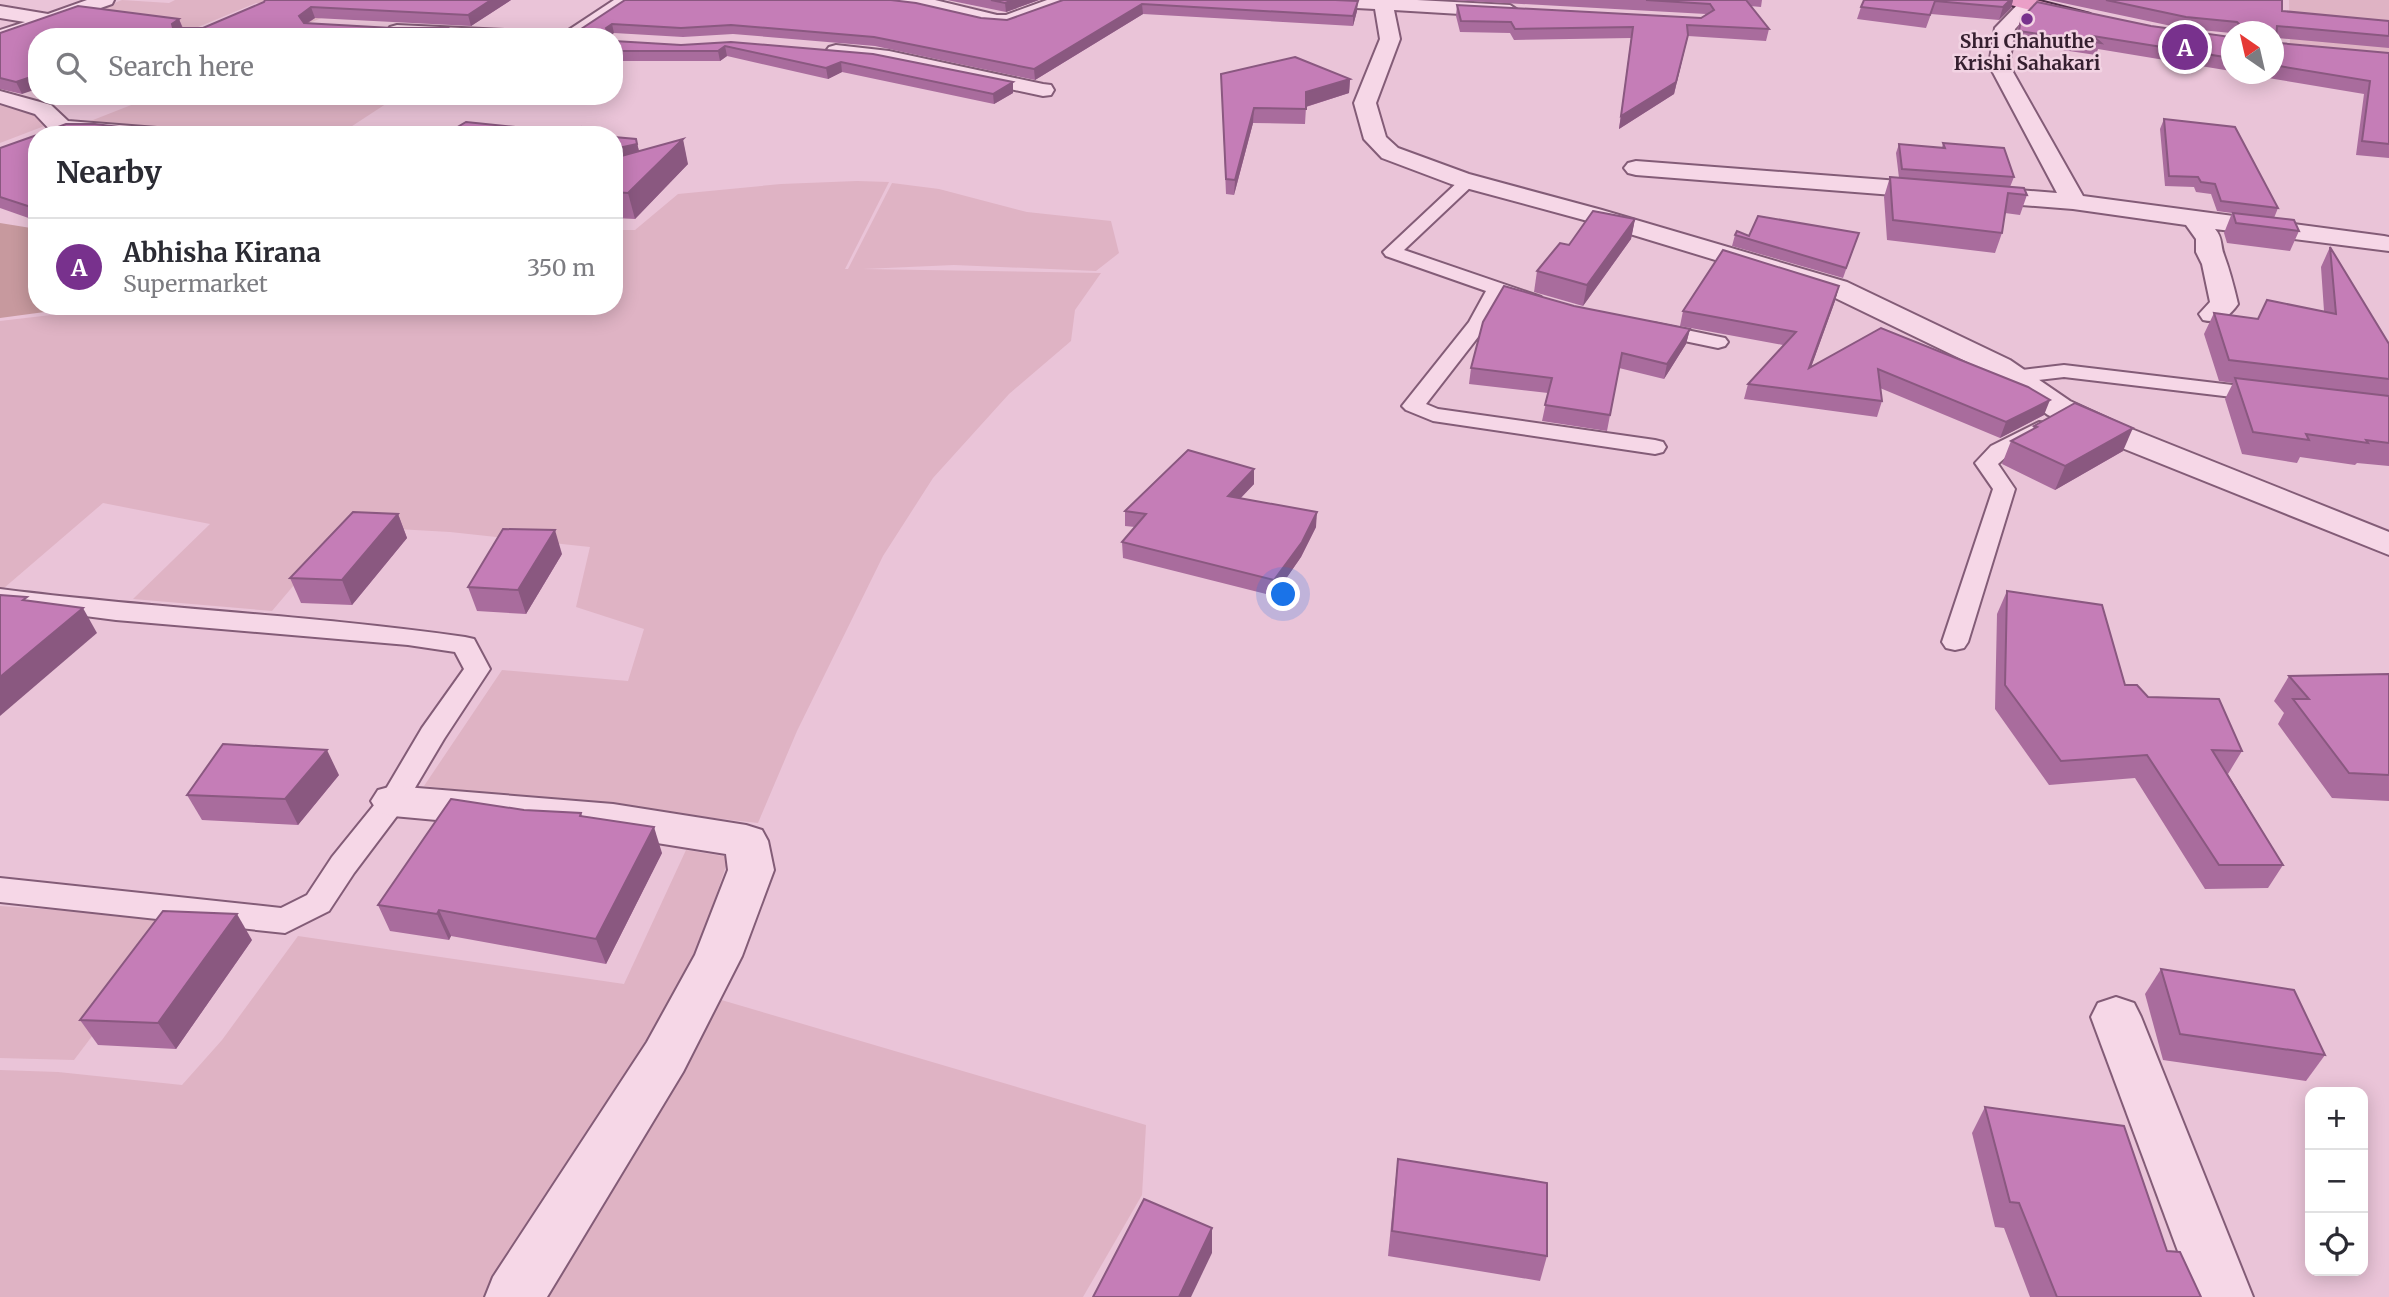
<!DOCTYPE html>
<html lang="en">
<head>
<meta charset="utf-8">
<style>
  :root { --surface:#fff; --page:#f7f7f7; --text:#2b2b33; --muted:#7c7c81; --line:#e1e1e2; --accent:#78318d }
  body { margin:0; font-family:Merriweather,serif; background:var(--page); color:var(--text) }
  .controls { position:absolute; right:21px; bottom:21px; display:grid; overflow:hidden; border-radius:14px; box-shadow:0 4px 18px #0003 }
  .controls button { width:63px; height:63px; display:grid; place-items:center; padding:0; border:0; border-bottom:2px solid var(--line); background:var(--surface); color:var(--text); font:35px sans-serif }
  .compass { position:absolute; left:2221px; top:21px; width:63px; height:63px; border-radius:50%; background:var(--surface); box-shadow:0 4px 18px #0003; rotate:326deg }
  .you { position:absolute; left:1284px; top:595px; width:24px; height:24px; margin:-18px; border:5px solid #fff; border-radius:50%; background:#1a73e8; box-shadow:0 0 0 10px #1a73e833 }
  .badge { display:grid; place-items:center; width:46px; height:46px; border-radius:50%; background:var(--accent); color:#fff; font-size:23px; font-weight:700 }
  .pin { position:absolute; translate:-50% -50%; border:4px solid #fff; box-shadow:0 2px 7px #0006 }
  .list { margin:0; padding:0; list-style:none }
  h2 { display:flex; justify-content:space-between; align-items:center; height:91px; margin:0; padding:0 28px; font-size:30px }
  h2 small { font-size:23px; font-weight:400; color:var(--muted) }
  .list li { display:grid; grid-template-columns:46px 1fr auto; gap:21px; align-items:center; box-sizing:border-box; height:98px; padding:0 28px; border-top:2px solid var(--line) }
  .list b { display:block; font-size:26px; white-space:nowrap }
  .list p { margin:0; font-size:23px; white-space:nowrap; color:var(--muted) }
  .list em { font-size:23px; font-style:normal; color:var(--muted) }
  .icon { flex:none; width:38px; height:38px; fill:none; stroke:currentColor; stroke-width:2; stroke-linecap:round; stroke-linejoin:round }
  .map { position:relative; flex:none; width:2389px; height:1297px; overflow:hidden }
  .search { position:absolute; background:var(--surface); box-shadow:0 4px 18px #0003; left:28px; top:28px; width:595px; height:77px; display:flex; align-items:center; gap:18px; box-sizing:border-box; padding:0 24px; border-radius:28px; color:var(--muted); font-size:26px }
  .panel { position:absolute; background:var(--surface); box-shadow:0 4px 18px #0003; left:28px; top:126px; width:595px; height:189px; border-radius:28px }
  .map>svg:first-child { display:block }
  .farmland { fill:#dfb3c4 }
  .green { fill:#c7999e }
  .lines { fill:none; stroke-linecap:round; stroke-linejoin:round }
  .service-casing { stroke:#835c77; stroke-width:4 }
  .minor-casing { stroke:#835c77; stroke-width:4 }
  .primary-casing { stroke:#523049; stroke-width:4 }
  .service { fill:#f6d7e7; fill-rule:evenodd }
  .minor { fill:#f6d7e7; fill-rule:evenodd }
  .primary { fill:#ea9fc7; fill-rule:evenodd }
  .wall { fill:#a96c9d }
  .shaded-wall { fill:#8a5880 }
  .building { fill:#c57db7; stroke:#8a5880; stroke-width:2 }
  .poi-dot { fill:#78318d; stroke:#f2d3e3; stroke-width:2.5 }
  .labels { text-anchor:middle; dominant-baseline:central; stroke-width:5; stroke-linejoin:round; paint-order:stroke }
  .far-poi-label { font-size:19px; font-weight:bold; fill:#351f2f; stroke:#f2d3e3 }
</style>
</head>
<body>
<div class="map">
<svg width="2389" height="1297" viewBox="0 0 2389 1297">
  <rect width="100%" height="100%" fill="#eac4d8"/>
  <g class="farmland">
    <polygon points="122,0 169,3 175,0 363,0 296,29 274,5 256,3 174,37 120,37 89,13"/>
    <polygon points="2289,0 2389,0 2389,55 2290,46"/>
    <polygon points="154,96 398,96 343,132 162,129 88,122"/>
    <polygon points="0,104 30,113 47,125 0,143"/>
    <polygon points="857,181 889,182 845,269 848,269 892,183 939,189 1027,212 1111,221 1119,253 1096,271 954,265 863,269 1101,273 1075,310 1071,341 1009,394 933,478 883,556 797,731 758,823 424,786 502,670 628,681 644,629 576,607 590,547 450,532 344,526 272,611 133,599 210,524 103,503 4,588 0,588 0,321 127,306 614,306 614,230 635,230 678,194 781,184"/>
    <polygon points="686,850 729,857 689,977 496,1297 0,1297 0,1070 58,1072 182,1085 222,1040 298,936 624,984"/>
    <polygon points="0,906 101,913 177,924 74,1060 0,1058"/>
    <polygon points="718,999 1146,1125 1142,1195 1083,1297 548,1297"/>
  </g>
  <polygon class="green" points="0,223 37,229 37,306 89,306 0,318"/>
  <g class="lines">
    <g class="service-casing">
      <g id="service">
        <polygon points="1468,176 1476,181 1474,184 1404,250 1541,297 1543,301 1534,307 1502,296 1485,328 1426,404 1438,409 1655,440 1663,442 1666,447 1663,452 1655,454 1433,421 1406,410 1402,406 1469,322 1486,291 1386,256 1383,252 1462,178"/>
        <polygon points="1653,323 1725,338 1728,342 1725,346 1718,348 1646,333 1643,329"/>
        <polygon points="2064,365 2266,389 2273,391 2276,395 2273,399 2266,401 2064,377 2014,383 2007,381 2004,377 2007,373 2014,371"/>
        <polygon points="2039,422 2047,423 2050,428 2047,433 2007,456 1998,464 2015,489 1968,642 1964,648 1955,650 1946,648 1942,642 1993,489 1975,463 1991,446"/>
        <path d="M 0,589 C 155,609 311,615 465,637 L 474,639 L 490,669 L 444,739 L 403,808 L 354,873 L 329,911 L 285,933 L 0,902 L 0,878 L 281,908 L 307,895 L 332,857 L 383,794 L 422,728 L 464,669 L 455,652 L 408,645 L 116,620 L 0,605 Z"/>
      </g>
    </g>
    <g class="minor-casing">
      <g id="minor">
        <polygon points="87,0 114,0 112,4 0,43 0,30 25,22 0,18 0,6 48,14"/>
        <polygon points="614,0 636,0 582,37 558,37"/>
        <path d="M 874,0 L 935,0 L 997,15 L 1006,15 L 1047,0 L 1073,0 L 1071,4 L 1008,27 C 974,27 939,12 905,8 C 894,7 880,8 874,0 Z"/>
        <polygon points="1310,0 1417,0 1510,5 1519,11 1510,17 1394,10 1400,39 1376,103 1386,137 1398,148 1469,174 1602,210 1847,282 2010,360 2070,401 2124,426 2389,532 2389,555 2102,440 2048,415 1988,372 1827,294 1584,220 1451,184 1382,158 1364,139 1354,103 1380,39 1375,9 1319,6"/>
        <path d="M 2031,0 L 2037,5 L 2015,29 L 2009,65 L 2083,196 L 2384,236 L 2389,237 L 2389,251 L 2215,229 C 2223,238 2220,245 2224,255 C 2230,271 2234,287 2238,304 C 2229,317 2219,324 2203,320 L 2199,314 L 2210,302 L 2202,264 L 2196,252 L 2196,239 L 2186,225 L 2073,209 L 1636,175 L 1628,173 L 1624,168 L 1628,163 L 1636,161 L 2057,193 L 1989,65 L 1995,28 L 2021,1 Z"/>
        <polygon points="397,25 525,31 535,37 390,35 387,31 390,27"/>
        <polygon points="836,45 889,51 1043,84 1051,85 1054,90 1051,95 1043,96 889,63 829,55 826,51 829,47"/>
        <polygon points="0,91 51,105 68,121 157,128 165,130 168,135 60,134 52,132 35,114 0,103"/>
        <polygon points="393,786 613,804 746,825 762,830 768,841 774,870 742,956 683,1072 547,1297 485,1297 493,1277 647,1042 695,955 728,870 726,854 613,836 393,816 378,812 371,801 378,790"/>
        <polygon points="2116,997 2134,1003 2141,1017 2253,1297 2195,1297 2091,1017 2098,1003"/>
      </g>
    </g>
    <g class="primary-casing">
      <polygon id="primary" points="2005,0 2036,0 2090,14 2093,18 2083,24 2007,4"/>
    </g>
    <use href="#service" class="service"/>
    <use href="#minor" class="minor"/>
    <use href="#primary" class="primary"/>
  </g>
  <g class="wall">
    <polygon points="265,0 511,0 471,26 315,18 308,23 392,28 447,28 449,37 37,37 22,94 0,89 0,33 179,19 183,28 203,28 264,2"/>
    <polygon points="625,0 981,18 1007,20 1063,0 1357,11 1353,26 1143,14 1035,80 875,46 733,34 683,37 614,33 581,29"/>
    <polygon points="947,0 1039,0 1006,12"/>
    <polygon points="1450,0 1762,0 1761,7 1750,6 1769,29 1766,41 1688,36 1674,94 1619,129 1631,38 1514,40 1510,33 1460,32 1456,16 1457,5 1701,18 1706,14"/>
    <polygon points="1864,0 2013,0 2011,8 1999,20 1931,14 1926,28 1857,19 1861,7"/>
    <polygon points="2049,0 2282,0 2282,11 2389,21 2389,48 2277,38 2276,40 2279,43 2389,53 2389,158 2356,155 2364,94 2244,74 2273,74 2273,32 2231,32 2231,33 2181,28"/>
    <polygon points="2021,19 2151,26 2231,37 2231,71 2098,49 2096,55 2015,43 2017,30"/>
    <polygon points="614,41 681,45 731,42 1013,93 994,104 842,72 828,79 727,56 720,61 614,61"/>
    <polygon points="1221,74 1350,79 1349,93 1306,107 1305,124 1253,123 1234,195 1226,194"/>
    <polygon points="2164,119 2278,208 2274,218 2299,231 2290,251 2227,243 2224,233 2232,213 2217,211 2211,194 2196,192 2194,187 2165,186 2160,129"/>
    <polygon points="37,135 37,221 0,208 0,148"/>
    <polygon points="614,137 636,139 639,151 688,164 635,219 614,218"/>
    <polygon points="1943,143 2014,177 2010,187 2027,195 2020,215 2005,213 2002,233 1995,253 1887,240 1884,197 1890,177 1899,178 1896,153 1899,144 1942,148"/>
    <polygon points="1635,219 1631,239 1583,306 1534,292 1537,271 1569,245"/>
    <polygon points="1859,233 1843,278 1732,246 1735,235 1749,236"/>
    <polygon points="2330,247 2389,344 2389,466 2357,463 2355,465 2300,457 2297,463 2242,454 2225,399 2233,383 2219,381 2204,334 2214,313 2258,319 2324,311 2321,267"/>
    <polygon points="1839,286 1835,301 1811,367 1881,328 2044,415 2000,438 1880,388 1882,401 1877,417 1744,399 1748,384 1783,345 1680,326 1683,311"/>
    <polygon points="1574,306 1690,329 1686,344 1664,379 1619,368 1607,431 1542,421 1548,393 1469,384 1471,368"/>
    <polygon points="2034,426 2123,451 2055,490 2002,464 2011,441 2033,429"/>
    <polygon points="1254,469 1254,484 1240,499 1316,527 1301,557 1274,596 1123,558 1122,542 1135,527 1125,526 1125,511"/>
    <polygon points="398,514 407,538 352,605 301,603 290,578"/>
    <polygon points="562,554 526,614 477,611 468,587"/>
    <polygon points="2007,591 2125,685 2148,697 2242,751 2228,774 2283,865 2268,888 2205,889 2135,778 2049,785 1995,709 1997,614"/>
    <polygon points="2389,674 2389,801 2332,798 2278,724 2284,713 2274,701 2289,676"/>
    <polygon points="339,775 298,825 202,820 187,795"/>
    <polygon points="524,810 581,813 582,817 662,853 606,964 451,936 449,940 390,931 378,905"/>
    <polygon points="252,940 176,1049 98,1045 80,1020"/>
    <polygon points="2161,969 2325,1055 2306,1081 2163,1060 2145,994"/>
    <polygon points="1985,1107 2167,1251 2201,1297 2030,1297 2004,1228 1995,1227 1972,1133"/>
    <polygon points="1398,1159 1547,1256 1540,1281 1388,1256 1395,1185"/>
  </g>
  <g class="shaded-wall">
    <polygon points="491,0 511,0 471,26 468,15"/>
    <polygon points="1013,0 1039,0 1006,12 1005,3"/>
    <polygon points="2010,0 2013,0 2011,8 1999,20 2003,7"/>
    <polygon points="1358,1 1357,11 1353,26 1353,16"/>
    <polygon points="1142,4 1143,14 1035,80 1034,69"/>
    <polygon points="311,7 315,18 302,26 299,16"/>
    <polygon points="179,19 183,30 173,28 172,24"/>
    <polygon points="612,24 614,33 609,37 606,28"/>
    <polygon points="447,28 449,37 433,37"/>
    <polygon points="1688,35 1674,94 1619,129 1621,116"/>
    <polygon points="725,46 727,56 720,61 718,51"/>
    <polygon points="841,62 842,72 828,79 826,68"/>
    <polygon points="37,75 37,89 22,94 16,82"/>
    <polygon points="1350,79 1349,93 1305,107 1306,92"/>
    <polygon points="1013,82 1013,93 994,104 993,94"/>
    <polygon points="1254,108 1253,123 1234,195 1235,180"/>
    <polygon points="636,139 642,164 614,176 614,149"/>
    <polygon points="683,139 688,164 635,219 628,193"/>
    <polygon points="1635,219 1631,239 1583,306 1587,285"/>
    <polygon points="1839,286 1835,301 1805,384 1809,368"/>
    <polygon points="1690,329 1686,344 1664,379 1667,364"/>
    <polygon points="2050,400 2044,415 2000,438 2006,422"/>
    <polygon points="2133,428 2123,451 2055,490 2065,466"/>
    <polygon points="1254,469 1254,484 1228,511 1228,496"/>
    <polygon points="1317,512 1316,527 1301,557 1274,596 1274,580"/>
    <polygon points="398,514 407,538 352,605 342,580"/>
    <polygon points="555,530 562,554 526,614 518,590"/>
    <polygon points="83,608 97,633 0,716 0,677"/>
    <polygon points="327,750 339,775 298,825 285,799"/>
    <polygon points="654,827 662,853 606,964 596,939"/>
    <polygon points="439,910 451,936 449,940 437,914"/>
    <polygon points="237,914 252,940 176,1049 158,1023"/>
    <polygon points="1212,1228 1212,1253 1191,1297 1179,1297"/>
  </g>
  <g class="building">
    <polygon points="265,0 491,0 468,15 311,7 299,16 304,23 392,28 447,28 433,37 183,37 187,35 181,37 37,37 37,75 16,82 0,78 0,33 78,6 179,19 172,24 173,28 203,28 264,2"/>
    <polygon points="625,0 891,0 916,3 981,18 1007,20 1063,0 1335,0 1358,1 1353,16 1142,4 1034,69 874,37 731,25 681,28 612,24 606,28 610,37 551,37 560,30 581,29"/>
    <polygon points="991,0 1013,0 1005,3"/>
    <polygon points="1646,0 1746,0 1769,29 1687,25 1688,35 1676,82 1621,116 1633,27 1515,29 1511,22 1461,21 1457,5 1701,18 1714,10 1710,4"/>
    <polygon points="1864,0 2010,0 2003,7 1935,1 1930,15 1861,7"/>
    <polygon points="2106,0 2282,0 2282,11 2389,21 2389,36 2277,26 2276,40 2279,43 2389,53 2389,144 2362,141 2370,81 2273,65 2273,32 2239,32 2239,24 2237,22 2186,17"/>
    <polygon points="2037,2 2151,26 2231,37 2231,58 2093,36 2101,43 2019,31 2021,19"/>
    <polygon points="614,41 681,45 731,42 873,54 1013,82 993,94 841,62 826,68 725,46 718,51 614,51"/>
    <polygon points="1295,57 1350,79 1306,92 1306,109 1254,108 1235,180 1226,179 1221,74"/>
    <polygon points="2164,119 2235,127 2278,208 2221,201 2215,184 2201,182 2198,177 2169,176"/>
    <polygon points="466,122 575,133 581,128 581,134 592,135 444,135"/>
    <polygon points="66,124 95,124 185,135 37,135"/>
    <polygon points="37,135 37,209 0,197 0,148"/>
    <polygon points="614,137 636,139 637,144 614,149"/>
    <polygon points="683,139 628,193 614,192 614,158"/>
    <polygon points="1943,143 2004,148 2014,177 1902,169 1899,144 1945,148"/>
    <polygon points="1890,177 2024,188 2027,195 2008,193 2002,233 1893,220"/>
    <polygon points="1593,211 1635,219 1587,285 1537,271 1560,243 1569,245"/>
    <polygon points="2233,213 2294,220 2299,231 2236,223"/>
    <polygon points="1758,216 1859,233 1846,268 1735,235 1737,231 1749,236"/>
    <polygon points="2330,247 2389,344 2389,379 2229,360 2214,313 2258,319 2267,300 2336,314"/>
    <polygon points="1723,250 1839,286 1809,368 1881,328 2028,387 2050,400 2006,422 1878,369 1882,401 1748,384 1796,332 1683,311"/>
    <polygon points="1504,286 1574,306 1690,329 1667,364 1622,353 1610,415 1545,405 1552,378 1471,368 1483,322"/>
    <polygon points="2235,378 2389,396 2389,443 2366,440 2368,443 2306,434 2309,440 2253,432"/>
    <polygon points="2075,403 2133,428 2065,466 2011,441 2037,427 2034,426"/>
    <polygon points="1188,450 1254,469 1228,496 1317,512 1302,542 1274,580 1122,542 1146,514 1125,511"/>
    <polygon points="353,512 398,514 342,580 290,578"/>
    <polygon points="503,529 555,530 518,590 468,587"/>
    <polygon points="2007,591 2102,605 2125,685 2137,685 2148,697 2219,699 2242,751 2212,750 2283,865 2219,865 2147,755 2061,761 2005,685"/>
    <polygon points="0,595 27,597 23,600 83,608 0,677"/>
    <polygon points="2389,674 2389,775 2349,773 2293,699 2309,699 2289,676"/>
    <polygon points="223,744 327,750 285,799 187,795"/>
    <polygon points="451,799 524,810 581,813 580,816 654,827 596,939 439,910 437,914 378,905"/>
    <polygon points="163,911 237,914 158,1023 80,1020"/>
    <polygon points="2161,969 2294,990 2325,1055 2180,1034"/>
    <polygon points="1985,1107 2124,1126 2167,1251 2180,1252 2201,1297 2057,1297 2019,1203 2010,1202"/>
    <polygon points="1398,1159 1547,1183 1547,1256 1392,1231"/>
    <polygon points="1144,1199 1212,1228 1179,1297 1093,1297"/>
  </g>
  <circle class="poi-dot" cx="2027" cy="19" r="7"/>
  <g class="labels">
    <g class="far-poi-label">
      <text x="2027" y="41">Shri Chahuthe<tspan x="2027" dy="22">Krishi Sahakari</tspan></text>
    </g>
  </g>
</svg>
<div class="controls">
<button>+</button>
<button>−</button>
<button><svg class="icon" aria-label="locate" viewBox="0 0 24 24"><circle cx="12" cy="12" r="6"/><path d="M12 2v4M12 18v4M2 12h4M18 12h4"/></svg></button>
</div>
<svg class="compass" viewBox="-18 -18 36 36"><path d="M0-13l5 13h-10z" fill="#e53935"/><path d="M0 13l5-13h-10z" fill="#7c7c81"/></svg>
<div class="you"></div>
<div class="pin badge" style="left:2185px;top:47px">A</div>
<div class="search"><svg class="icon" aria-label="search" viewBox="0 0 24 24"><circle cx="10" cy="10" r="6"/><path d="M15 15l6 6"/></svg>Search here</div>
<section class="panel">
<h2>Nearby<small></small></h2>
<ul class="list">
<li><span class="badge">A</span><div><b>Abhisha Kirana</b><p>Supermarket</p></div><em>350 m</em></li>
</ul>
</section>
</div>
</body>
</html>
